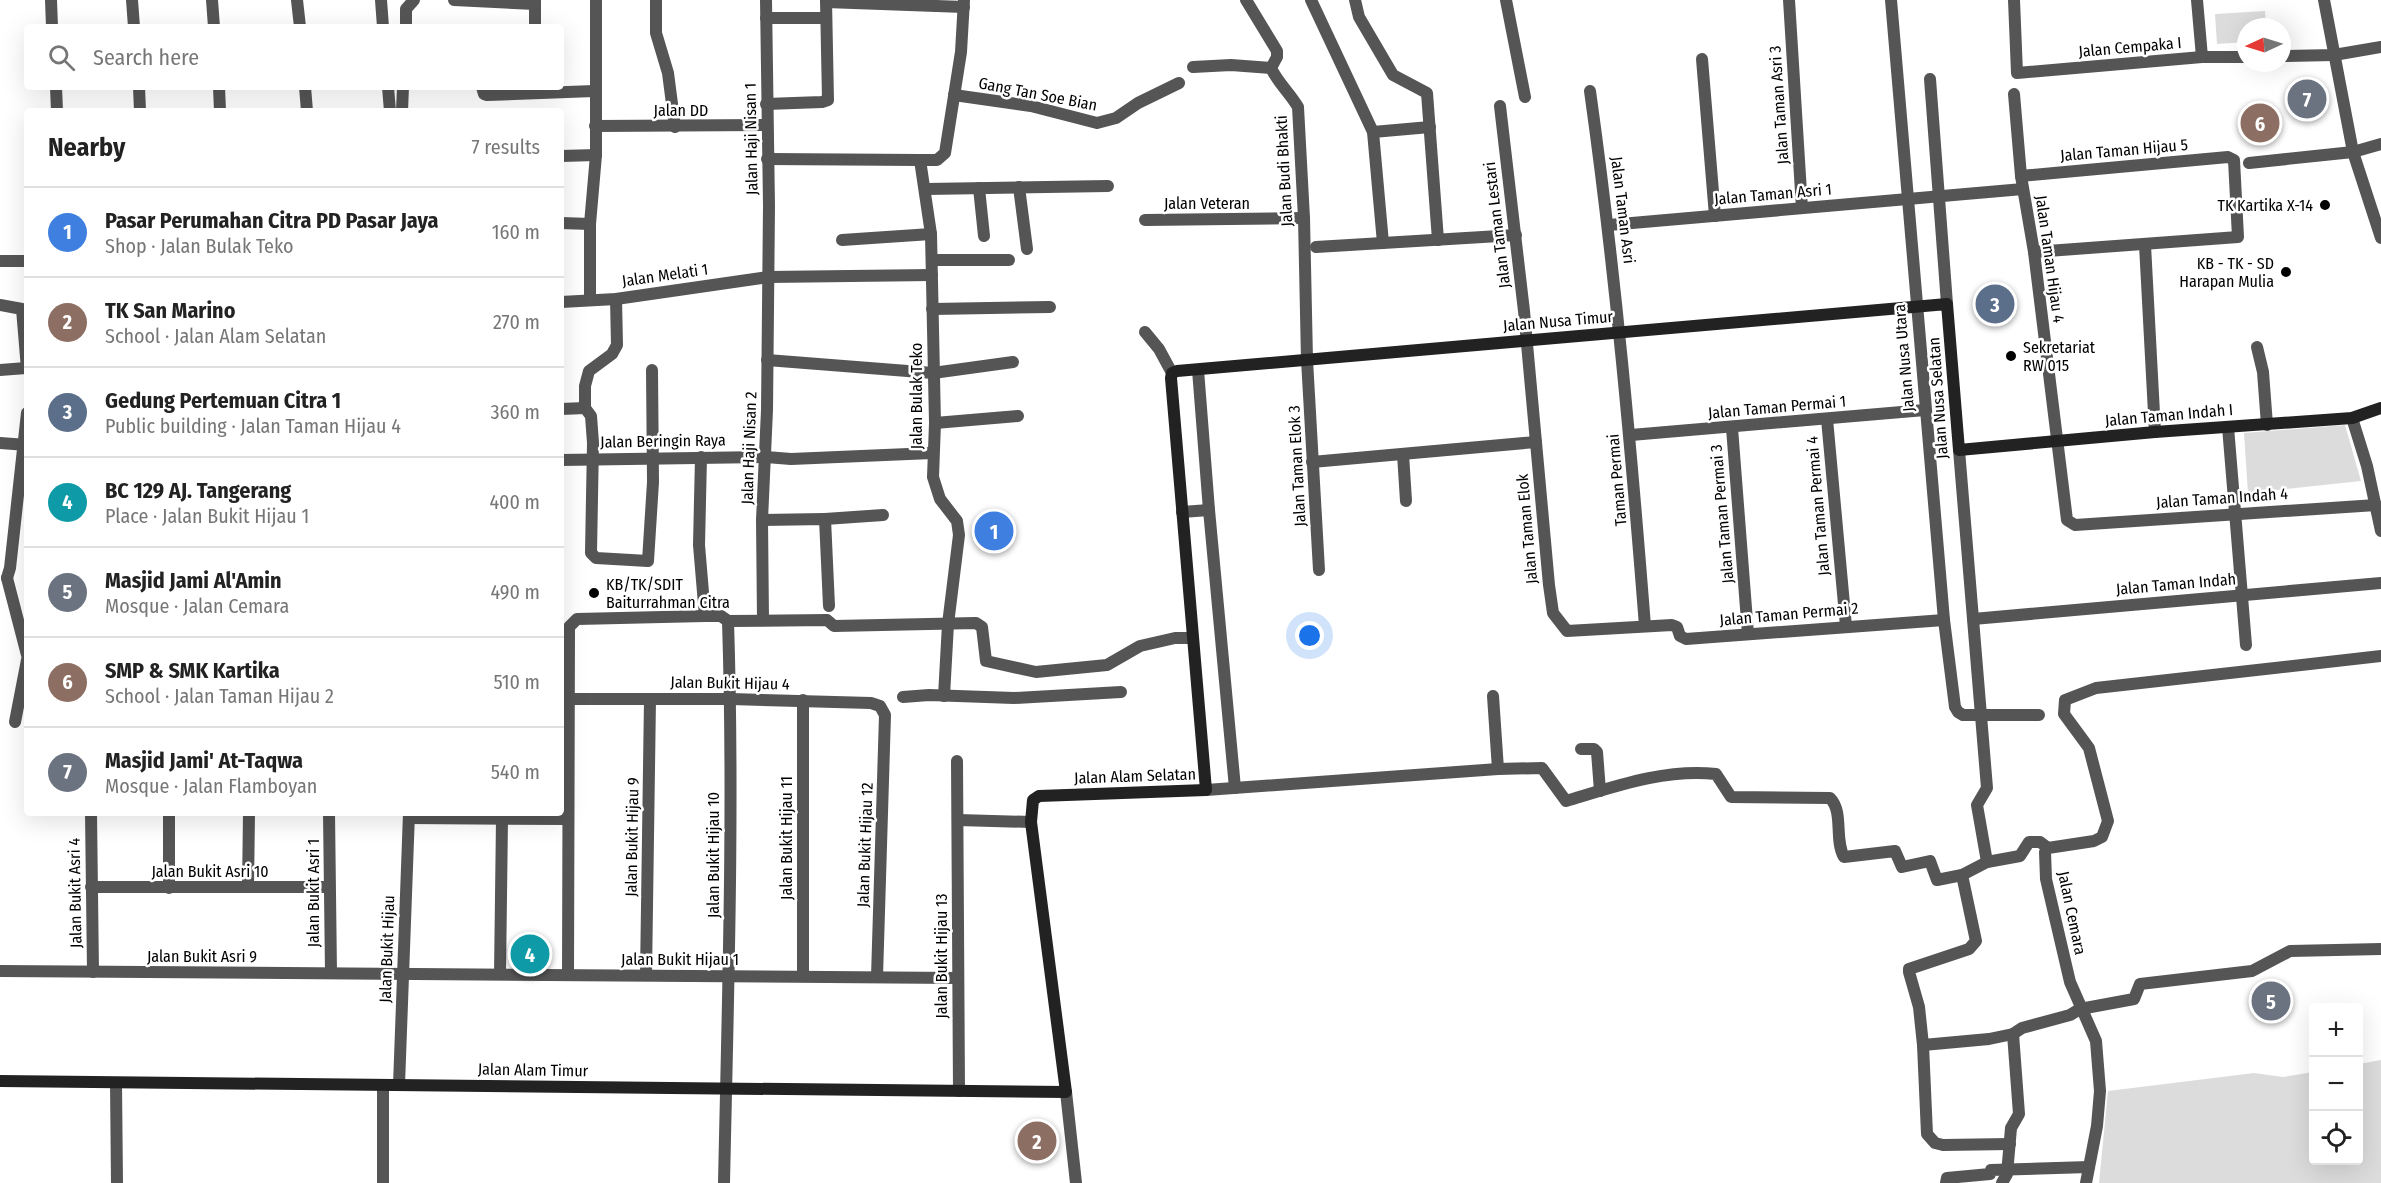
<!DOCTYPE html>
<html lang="en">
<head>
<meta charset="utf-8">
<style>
  :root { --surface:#fff; --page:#f2f2f2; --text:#222; --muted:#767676; --line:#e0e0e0; --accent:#db2777 }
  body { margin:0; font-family:"Fira Sans Condensed",sans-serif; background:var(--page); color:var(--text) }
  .controls { position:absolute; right:18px; bottom:18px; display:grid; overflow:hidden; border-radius:6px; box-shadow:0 6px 24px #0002 }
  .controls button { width:54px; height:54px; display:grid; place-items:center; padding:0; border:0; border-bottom:2px solid var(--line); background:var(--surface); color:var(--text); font:30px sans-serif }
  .compass { position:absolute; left:2237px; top:18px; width:54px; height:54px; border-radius:50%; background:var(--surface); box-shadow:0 6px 24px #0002; rotate:266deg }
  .you { position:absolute; left:1310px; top:636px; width:21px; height:21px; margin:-15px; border:4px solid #fff; border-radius:50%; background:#1a73e8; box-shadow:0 0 0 9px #1a73e833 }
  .badge { display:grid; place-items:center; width:39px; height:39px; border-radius:50%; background:var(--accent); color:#fff; font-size:20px; font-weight:700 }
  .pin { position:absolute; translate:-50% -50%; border:3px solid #fff; box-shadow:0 2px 6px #0006 }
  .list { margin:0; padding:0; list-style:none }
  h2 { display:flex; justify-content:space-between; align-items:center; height:78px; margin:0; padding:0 24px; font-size:26px }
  h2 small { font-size:20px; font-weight:400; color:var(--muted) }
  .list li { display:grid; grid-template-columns:39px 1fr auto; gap:18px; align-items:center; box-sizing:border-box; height:90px; padding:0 24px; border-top:2px solid var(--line) }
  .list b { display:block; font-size:22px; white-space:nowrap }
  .list p { margin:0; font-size:20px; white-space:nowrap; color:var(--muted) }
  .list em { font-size:20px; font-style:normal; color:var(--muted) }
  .icon { flex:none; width:33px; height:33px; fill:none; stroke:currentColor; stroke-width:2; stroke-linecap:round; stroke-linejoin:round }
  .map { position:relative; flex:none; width:2381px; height:1183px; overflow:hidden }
  .search { position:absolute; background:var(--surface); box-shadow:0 6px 24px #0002; left:24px; top:24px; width:540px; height:66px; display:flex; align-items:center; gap:15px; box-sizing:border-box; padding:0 21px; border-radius:6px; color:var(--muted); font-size:22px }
  .panel { position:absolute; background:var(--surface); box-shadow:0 6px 24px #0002; left:24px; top:108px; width:540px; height:708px; border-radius:6px }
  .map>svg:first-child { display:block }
  .green { fill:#dcdcdc }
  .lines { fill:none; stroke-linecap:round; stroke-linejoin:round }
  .street { stroke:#555; stroke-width:12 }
  .secondary { stroke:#222; stroke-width:12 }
  .poi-dot { fill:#000; stroke:#fff; stroke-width:2 }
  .labels { text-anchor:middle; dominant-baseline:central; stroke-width:5; stroke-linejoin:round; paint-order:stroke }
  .street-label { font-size:16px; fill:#000; stroke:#fff }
  .poi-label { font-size:16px; fill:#000; stroke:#fff; text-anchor:end }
</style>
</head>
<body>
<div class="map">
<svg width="2381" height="1183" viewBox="0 0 2381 1183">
  <rect width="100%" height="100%" fill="#fff"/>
  <g class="green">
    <polygon points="2265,11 2266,27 2246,27 2246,42 2217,44 2215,14"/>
    <polygon points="2345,425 2361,481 2248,493 2244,433"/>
    <polygon points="2381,1060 2381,1183 2099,1183 2108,1091 2254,1073 2283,1077 2313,1072 2314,1160 2358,1160 2359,1064"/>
  </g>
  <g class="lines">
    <g class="street">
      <polyline points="51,0 52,27"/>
      <polyline points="132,0 134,27"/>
      <polyline points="212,0 214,27"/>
      <polyline points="297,0 300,27"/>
      <polyline points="381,0 383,27"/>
      <polyline points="454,0 535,4"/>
      <polyline points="656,0 656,33 668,73 675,127"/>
      <path d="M 1246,0 L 1277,51 L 1277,57 L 1271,68 C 1278,83 1290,93 1298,107 L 1304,218 L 1307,360 L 1319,570"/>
      <polyline points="1311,0 1373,132 1383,243"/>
      <polyline points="1355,0 1359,17 1393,75 1427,93 1438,240"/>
      <polyline points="1506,0 1525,97"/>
      <polyline points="1789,0 1802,208"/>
      <polyline points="1891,0 1944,620 1955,707 1958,712 1963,715 2039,715"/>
      <polyline points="2014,0 2017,73 2202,57 2246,57"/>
      <polyline points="2197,0 2202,57"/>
      <polyline points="2324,0 2353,152 2381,238"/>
      <polyline points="826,2 964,7"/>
      <polyline points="766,18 825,18"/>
      <polyline points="406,27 406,9 414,0"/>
      <polyline points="535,27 535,0"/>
      <polyline points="2282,56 2334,55 2381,47"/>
      <polyline points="1702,59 1715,216"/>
      <polyline points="1193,67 1231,65 1271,68"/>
      <polyline points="1930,79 1947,304"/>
      <polyline points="56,87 57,111"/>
      <polyline points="139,87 140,111"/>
      <polyline points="219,87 220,111"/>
      <polyline points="305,87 307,111"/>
      <polyline points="388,87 390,111"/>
      <polyline points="482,87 484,94 487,95 594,91"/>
      <path d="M 1590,91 C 1615,269 1631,447 1645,626"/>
      <polyline points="2014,94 2021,176 2034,252 2067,520 2075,525 2376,505"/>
      <polyline points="954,95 1031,106 1097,123 1116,118 1138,103 1179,83"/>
      <polyline points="766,104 822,102 828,100 826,0"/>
      <polyline points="1500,106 1524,311 1549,585 1553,613 1567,631 1672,625 1677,627 1680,636 1686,639 1944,620"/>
      <polyline points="402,111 403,87"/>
      <polyline points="595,126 766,125"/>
      <polyline points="1373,132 1430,127"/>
      <polyline points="561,156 596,155"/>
      <polyline points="767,159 920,160"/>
      <polyline points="2249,163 2353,152 2381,144"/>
      <polyline points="2021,176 2228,157 2234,160 2238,237 2034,252"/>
      <polyline points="1019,187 1027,249"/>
      <polyline points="979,188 984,236"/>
      <polyline points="926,189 1108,186"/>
      <polyline points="1145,220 1304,218"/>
      <polyline points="561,223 590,224"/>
      <polyline points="1609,225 2023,189"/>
      <polyline points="842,240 931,234"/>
      <polyline points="2145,245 2155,432"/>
      <polyline points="1316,247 1516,235"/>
      <polyline points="932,260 1009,260"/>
      <polyline points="0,261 27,261"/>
      <polyline points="616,299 617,345 612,354 589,371 585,386 585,408 591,416 593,443 591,553 596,558 648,561 653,482 652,370"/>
      <polyline points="590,300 590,224 596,155 596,0"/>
      <polyline points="561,302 616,299 768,277 932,275"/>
      <polyline points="0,305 22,309 27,369"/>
      <polyline points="932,309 1050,307"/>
      <polyline points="1145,332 1159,349 1172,373"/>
      <polyline points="2257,347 2263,372 2267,425"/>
      <polyline points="767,360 933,373 1013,362"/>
      <polyline points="0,370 26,368"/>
      <polyline points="1198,370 1209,510 1235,788"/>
      <polyline points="561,409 585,408"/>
      <polyline points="2352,418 2367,466 2381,531"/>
      <polyline points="1827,419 1846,626"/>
      <polyline points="935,423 1018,416"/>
      <polyline points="2228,427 2246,645"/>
      <polyline points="1732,428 1748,634"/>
      <polyline points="1631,435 1925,410"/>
      <polyline points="0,443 27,445"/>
      <polyline points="1959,450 1987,788 1977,805 1987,862 1962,875 1976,941 1969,949 1909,969 1909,972 1919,1007 1923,1045 1927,1134 1935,1143 1943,1145 2010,1144"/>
      <polyline points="1403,454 1406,501"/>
      <polyline points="701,457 699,545 705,616"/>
      <polyline points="561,460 766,457 791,459 932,453"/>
      <polyline points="1312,462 1536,442"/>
      <polyline points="1182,512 1209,510"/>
      <polyline points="825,519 883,515"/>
      <polyline points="762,520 825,519 829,606"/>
      <polyline points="7,578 10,568 27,413"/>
      <polyline points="7,578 27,655"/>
      <polyline points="1973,619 2381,583"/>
      <polyline points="763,620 762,520 767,410 769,206 766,0"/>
      <polyline points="944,696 948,624 959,535 957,521 940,499 933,477 935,423 931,234 920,160 937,160 945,153 961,52 964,0"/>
      <polyline points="1493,696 1498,769"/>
      <polyline points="903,697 929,695 1014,698 1121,692"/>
      <polyline points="569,699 731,699 871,703 880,706 885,715 877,977"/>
      <polyline points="15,722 27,660"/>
      <polyline points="1581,749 1594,749 1597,752 1600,791"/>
      <polyline points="957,761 959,1091"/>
      <path d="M 1206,790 L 1498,769 L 1542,768 L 1566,801 C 1613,787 1666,768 1716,774 L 1731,797 L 1830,798 C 1844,812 1834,840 1844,857 L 1895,851 L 1902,867 L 1930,861 L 1937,880 L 1962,875"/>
      <polyline points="91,813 93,972"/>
      <polyline points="169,813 169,888"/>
      <polyline points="329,813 331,973"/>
      <polyline points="409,818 567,819"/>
      <polyline points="958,820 1031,822"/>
      <polyline points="1987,862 2020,856 2029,842 2040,842 2048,848"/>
      <polyline points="91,887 329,887"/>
      <polyline points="248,887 249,813"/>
      <polyline points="0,971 957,978"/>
      <polyline points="500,974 502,819"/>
      <polyline points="568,974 569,627 577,619 705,616 721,616 728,621 827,620 834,626 976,623 982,627 986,661 1036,672 1107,665 1140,646 1175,638 1192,638"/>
      <polyline points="646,975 650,699"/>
      <polyline points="803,976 803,700"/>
      <polyline points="1923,1045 1989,1039 2013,1034 2022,1028 2070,1015 2080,1009 2134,999 2140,984 2252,971 2290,951 2381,949"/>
      <polyline points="116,1083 117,1183"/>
      <polyline points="383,1085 383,1183"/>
      <polyline points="399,1085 409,813"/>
      <polyline points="1066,1092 1076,1183"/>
      <path d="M 724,1183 C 728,996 734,808 728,621"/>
      <polyline points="1946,1183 1947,1178 1990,1174 1991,1170 2089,1167"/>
      <polyline points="2002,1183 2007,1174 2011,1128 2019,1114 2013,1034"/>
      <polyline points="2086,1183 2097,1126 2100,1091 2096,1041 2070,982 2046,879 2045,852 2048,848 2094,841 2102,837 2108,821 2089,748 2064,714 2065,700 2096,688 2381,656"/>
    </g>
    <polyline class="secondary" points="0,1081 1066,1092 1031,822 1033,800 1039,796 1206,790 1171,378 1172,373 1177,371 1947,304 1959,450 2155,432 2352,418 2381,408"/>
  </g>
  <g class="poi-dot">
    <circle cx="2325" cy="205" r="6"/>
    <circle cx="2286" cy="272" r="6"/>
    <circle cx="2011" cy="356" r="6"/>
    <circle cx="594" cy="593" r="6"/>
  </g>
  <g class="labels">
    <g class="street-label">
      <text transform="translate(2130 47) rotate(-5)">Jalan Cempaka I</text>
      <text transform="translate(1038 94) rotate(11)">Gang Tan Soe Bian</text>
      <text transform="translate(1779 105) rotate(-94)">Jalan Taman Asri 3</text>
      <text x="681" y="110">Jalan DD</text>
      <text transform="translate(751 139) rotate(-91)">Jalan Haji Nisan 1</text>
      <text transform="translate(2124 150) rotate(-5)">Jalan Taman Hijau 5</text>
      <text transform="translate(1284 171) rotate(-93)">Jalan Budi Bhakti</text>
      <text transform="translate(1773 194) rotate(-5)">Jalan Taman Asri 1</text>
      <text x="1207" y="203">Jalan Veteran</text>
      <text transform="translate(1623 210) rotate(83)">Jalan Taman Asri</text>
      <text transform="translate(1497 225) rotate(-97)">Jalan Taman Lestari</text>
      <text transform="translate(2050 259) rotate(82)">Jalan Taman Hijau 4</text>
      <text transform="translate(665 275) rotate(-8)">Jalan Melati 1</text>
      <text transform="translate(1558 321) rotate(-5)">Jalan Nusa Timur</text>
      <text transform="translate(1904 358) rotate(-95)">Jalan Nusa Utara</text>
      <text transform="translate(916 396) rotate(-90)">Jalan Bulak Teko</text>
      <text transform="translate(1938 398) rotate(-94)">Jalan Nusa Selatan</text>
      <text transform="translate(1777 407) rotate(-5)">Jalan Taman Permai 1</text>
      <text transform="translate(2169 415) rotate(-5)">Jalan Taman Indah I</text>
      <text transform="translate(663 441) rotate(-1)">Jalan Beringin Raya</text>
      <text transform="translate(749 448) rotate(-88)">Jalan Haji Nisan 2</text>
      <text transform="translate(1297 466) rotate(-93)">Jalan Taman Elok 3</text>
      <text transform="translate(1617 480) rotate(-95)">Taman Permai</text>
      <text transform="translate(2222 498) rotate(-4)">Jalan Taman Indah 4</text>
      <text transform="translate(1818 506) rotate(-95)">Jalan Taman Permai 4</text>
      <text transform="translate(1722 514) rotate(-95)">Jalan Taman Permai 3</text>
      <text transform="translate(1527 529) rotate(-95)">Jalan Taman Elok</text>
      <text transform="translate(2176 584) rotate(-5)">Jalan Taman Indah</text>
      <text transform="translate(1789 614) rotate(-5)">Jalan Taman Permai 2</text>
      <text transform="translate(730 683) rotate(1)">Jalan Bukit Hijau 4</text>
      <text transform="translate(1135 776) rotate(-2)">Jalan Alam Selatan</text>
      <text transform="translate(632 837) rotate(-89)">Jalan Bukit Hijau 9</text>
      <text transform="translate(786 838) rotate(-90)">Jalan Bukit Hijau 11</text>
      <text transform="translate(865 845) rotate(-88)">Jalan Bukit Hijau 12</text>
      <text transform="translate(713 855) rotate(-90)">Jalan Bukit Hijau 10</text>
      <text x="210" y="871">Jalan Bukit Asri 10</text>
      <text transform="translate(75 893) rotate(-91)">Jalan Bukit Asri 4</text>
      <text transform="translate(313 893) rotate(-90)">Jalan Bukit Asri 1</text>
      <text transform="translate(2072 913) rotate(78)">Jalan Cemara</text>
      <text transform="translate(387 949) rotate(-88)">Jalan Bukit Hijau</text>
      <text x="202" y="956">Jalan Bukit Asri 9</text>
      <text transform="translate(941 956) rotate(-90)">Jalan Bukit Hijau 13</text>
      <text x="680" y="959">Jalan Bukit Hijau 1</text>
      <text transform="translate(533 1070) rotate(1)">Jalan Alam Timur</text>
    </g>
    <g class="poi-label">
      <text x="2313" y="205">TK Kartika X-14</text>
      <text x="2274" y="263">KB - TK - SD<tspan x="2274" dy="18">Harapan Mulia</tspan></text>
      <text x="2023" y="347" text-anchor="start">Sekretariat<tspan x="2023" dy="18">RW 015</tspan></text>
      <text x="606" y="584" text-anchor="start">KB/TK/SDIT<tspan x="606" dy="18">Baiturrahman Citra</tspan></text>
    </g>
  </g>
</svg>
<div class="controls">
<button>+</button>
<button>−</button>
<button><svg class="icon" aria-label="locate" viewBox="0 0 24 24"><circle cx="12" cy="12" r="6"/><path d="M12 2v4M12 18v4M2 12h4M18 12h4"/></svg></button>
</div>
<svg class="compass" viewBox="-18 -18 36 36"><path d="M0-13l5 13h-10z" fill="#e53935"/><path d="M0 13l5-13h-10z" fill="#767676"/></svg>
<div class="you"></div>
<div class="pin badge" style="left:994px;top:531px;background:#3f7fe0">1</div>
<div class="pin badge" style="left:1037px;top:1141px;background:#8d6e63">2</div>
<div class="pin badge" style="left:1995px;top:304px;background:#5c6f8a">3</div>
<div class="pin badge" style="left:530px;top:954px;background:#0f9aa8">4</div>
<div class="pin badge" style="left:2271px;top:1001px;background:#6b7280">5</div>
<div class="pin badge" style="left:2260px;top:123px;background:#8d6e63">6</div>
<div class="pin badge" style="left:2307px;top:99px;background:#6b7280">7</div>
<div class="search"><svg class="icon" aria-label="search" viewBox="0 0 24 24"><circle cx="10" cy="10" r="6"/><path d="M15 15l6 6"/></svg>Search here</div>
<section class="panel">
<h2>Nearby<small>7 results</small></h2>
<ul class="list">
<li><span class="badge" style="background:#3f7fe0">1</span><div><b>Pasar Perumahan Citra PD Pasar Jaya</b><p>Shop · Jalan Bulak Teko</p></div><em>160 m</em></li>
<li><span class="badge" style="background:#8d6e63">2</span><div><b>TK San Marino</b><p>School · Jalan Alam Selatan</p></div><em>270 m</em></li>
<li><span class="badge" style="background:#5c6f8a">3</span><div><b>Gedung Pertemuan Citra 1</b><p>Public building · Jalan Taman Hijau 4</p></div><em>360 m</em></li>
<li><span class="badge" style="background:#0f9aa8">4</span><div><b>BC 129 AJ. Tangerang</b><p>Place · Jalan Bukit Hijau 1</p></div><em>400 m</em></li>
<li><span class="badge" style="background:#6b7280">5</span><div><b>Masjid Jami Al'Amin</b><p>Mosque · Jalan Cemara</p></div><em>490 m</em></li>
<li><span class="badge" style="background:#8d6e63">6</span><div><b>SMP &amp; SMK Kartika</b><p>School · Jalan Taman Hijau 2</p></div><em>510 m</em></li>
<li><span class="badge" style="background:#6b7280">7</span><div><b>Masjid Jami' At-Taqwa</b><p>Mosque · Jalan Flamboyan</p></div><em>540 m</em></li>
</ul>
</section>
</div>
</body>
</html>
